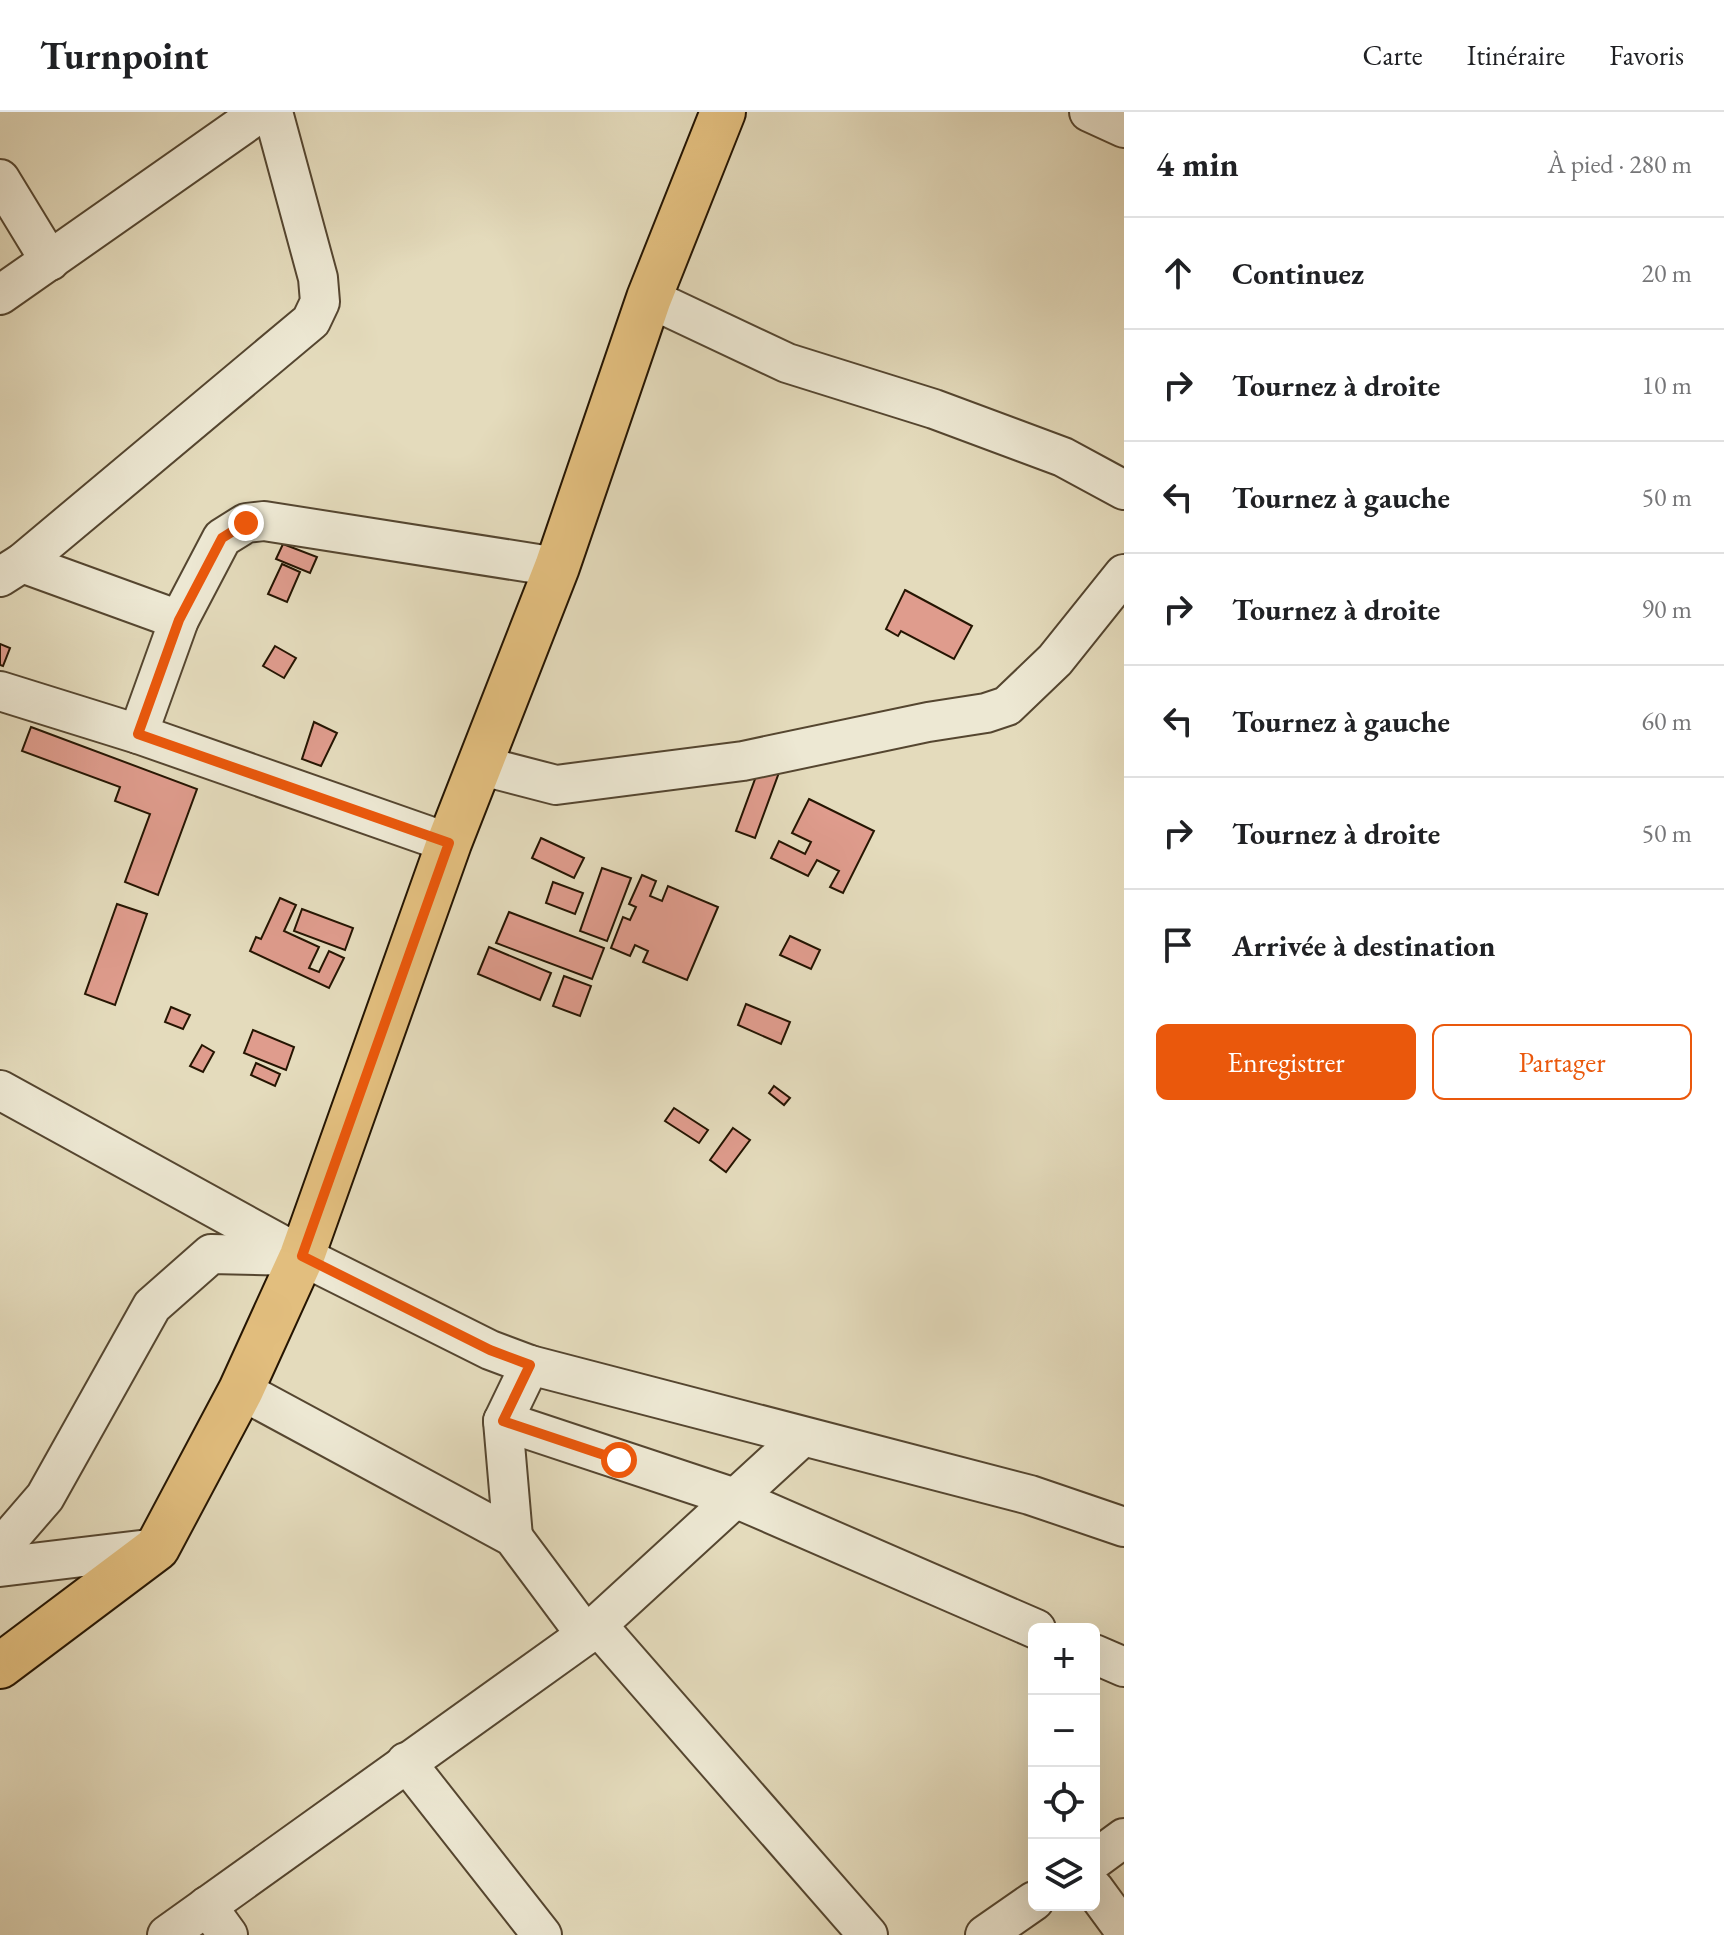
<!DOCTYPE html>
<html lang="fr">
<head>
<meta charset="utf-8">
<style>
  :root { --surface:#fff; --page:#f6f6f6; --text:#202124; --muted:#757577; --line:#e0e0e0; --accent:#ea580c }
  body { margin:0; font-family:"EB Garamond",serif; background:var(--page); color:var(--text) }
  .controls { position:absolute; right:24px; bottom:24px; display:grid; overflow:hidden; border-radius:12px; box-shadow:0 8px 32px #0002 }
  .controls button { width:72px; height:72px; display:grid; place-items:center; padding:0; border:0; border-bottom:2px solid var(--line); background:var(--surface); color:var(--text); font:40px sans-serif }
  .stop { position:absolute; width:24px; height:24px; margin:-18px; border:6px solid #ea580c; border-radius:50%; background:#fff }
  .stop.end { background:#ea580c; border-color:#fff; box-shadow:0 2px 8px #0008 }
  .list { margin:0; padding:0; list-style:none }
  h2 { display:flex; justify-content:space-between; align-items:center; height:104px; margin:0; padding:0 32px; font-size:34px }
  h2 small { font-size:26px; font-weight:400; color:var(--muted) }
  .list li { display:grid; grid-template-columns:52px 1fr auto; gap:24px; align-items:center; box-sizing:border-box; height:112px; padding:0 32px; border-top:2px solid var(--line) }
  .list b { display:block; font-size:30px; white-space:nowrap }
  .list em { font-size:26px; font-style:normal; color:var(--muted) }
  .actions { display:flex; gap:16px; padding:24px 32px }
  .actions a { flex:1; padding:18px 0; border:2px solid var(--accent); border-radius:12px; text-align:center; font-size:28px; color:var(--accent) }
  .actions .main { background:var(--accent); color:#fff }
  .icon { flex:none; width:44px; height:44px; fill:none; stroke:currentColor; stroke-width:2; stroke-linecap:round; stroke-linejoin:round }
  .map { position:relative; flex:none; width:1124px; height:1823px; overflow:hidden }
  header { display:flex; align-items:center; gap:48px; box-sizing:border-box; height:112px; padding:0 40px; background:var(--surface); border-bottom:2px solid var(--line) }
  header strong { font-size:38px }
  nav { display:flex; gap:44px; margin-inline-start:auto; font-size:28px }
  main { display:flex }
  aside { flex:1; background:var(--surface) }
  .map>svg:first-child { display:block }
  .building { fill:#df9c8d; stroke:#251502; stroke-width:2 }
  .lines { fill:none; stroke-linecap:round; stroke-linejoin:round }
  .minor-casing { stroke:#554630; stroke-width:42 }
  .major-casing { stroke:#251502; stroke-width:48 }
  .minor { stroke:#ede8d3; stroke-width:38 }
  .major { stroke:#e2be7e; stroke-width:44 }
  .route { stroke:#ea580c; stroke-width:10 }
</style>
</head>
<body>
<header>
<strong>Turnpoint</strong>
<nav><a>Carte</a><a>Itinéraire</a><a>Favoris</a></nav>
</header>
<main>
<div class="map">
<svg width="1124" height="1823" viewBox="0 0 1124 1823">
  <rect width="100%" height="100%" fill="#e4dbbc"/>
  <filter id="stains"><feTurbulence type="fractalNoise" baseFrequency=".0025" numOctaves="4"/><feColorMatrix values="0 0 0 0 .2 0 0 0 0 .09 0 0 0 0 .02 0 0 0 .5 -.17"/></filter>
  <radialGradient id="worn" r=".72"><stop offset=".6" stop-color="#630" stop-opacity="0"/><stop offset="1" stop-color="#630" stop-opacity=".3"/></radialGradient>
  <g class="building">
    <polygon points="283,432 317,445 310,461 276,447"/>
    <polygon points="282,452 300,460 287,490 268,482"/>
    <polygon points="905,478 972,514 954,547 901,519 898,524 886,517"/>
    <polygon points="0,532 10,536 3,554 0,553"/>
    <polygon points="275,534 296,546 284,566 263,554"/>
    <polygon points="314,610 337,621 321,654 302,647"/>
    <polygon points="31,615 197,677 158,783 125,770 150,702 115,689 120,675 22,639"/>
    <polygon points="762,648 781,655 755,726 736,719"/>
    <polygon points="809,687 874,719 843,781 830,775 839,759 817,748 808,764 771,746 779,729 805,742 811,730 792,721"/>
    <polygon points="541,726 584,746 574,766 532,746"/>
    <polygon points="602,756 631,766 607,829 580,819"/>
    <polygon points="642,763 656,769 650,784 662,789 668,774 718,795 687,868 643,850 648,839 635,833 630,844 611,836 623,805 630,808 636,795 629,792"/>
    <polygon points="553,770 583,781 575,802 546,791"/>
    <polygon points="280,786 296,793 284,819 319,835 309,856 319,860 329,839 344,846 329,876 250,839 256,825 261,827"/>
    <polygon points="117,792 147,802 115,893 85,882"/>
    <polygon points="302,797 353,816 345,838 294,819"/>
    <polygon points="509,800 604,836 592,867 496,831"/>
    <polygon points="790,824 820,838 811,857 780,843"/>
    <polygon points="489,835 551,861 540,888 478,862"/>
    <polygon points="564,864 591,874 580,904 553,894"/>
    <polygon points="746,892 790,910 781,932 738,913"/>
    <polygon points="171,895 190,903 183,917 165,910"/>
    <polygon points="253,918 294,935 286,958 244,941"/>
    <polygon points="202,933 214,940 203,960 190,954"/>
    <polygon points="256,951 280,962 275,974 251,963"/>
    <polygon points="774,974 790,986 784,993 769,981"/>
    <polygon points="674,996 708,1018 699,1031 665,1009"/>
    <polygon points="733,1016 750,1028 726,1060 710,1048"/>
  </g>
  <g class="lines">
    <g class="minor-casing">
      <g id="minor">
        <polyline points="1089,0 1124,16"/>
        <polyline points="0,67 50,149"/>
        <polyline points="0,183 261,0"/>
        <polyline points="649,186 787,251 934,297 1063,345 1124,378"/>
        <polyline points="22,451 179,508"/>
        <polyline points="0,465 22,451 311,209 320,190 318,166 273,0"/>
        <polyline points="0,579 138,622 449,731"/>
        <polyline points="138,622 179,508 222,426 246,411 264,409 557,455"/>
        <polyline points="479,653 556,673 743,649 928,610 986,601 1007,594 1055,548 1124,462"/>
        <polyline points="0,978 302,1144 490,1238 530,1253 1030,1383 1124,1415"/>
        <polyline points="241,1278 513,1425 586,1523"/>
        <polyline points="503,1309 735,1386 1036,1517"/>
        <polyline points="513,1425 503,1309 530,1253"/>
        <polyline points="0,1437 45,1385 152,1194 211,1142 294,1144"/>
        <polyline points="0,1455 157,1436"/>
        <polyline points="597,1513 868,1823"/>
        <polyline points="1094,1542 1124,1555"/>
        <polyline points="406,1650 542,1823"/>
        <polyline points="1094,1748 1124,1726"/>
        <polyline points="1094,1777 1124,1818"/>
        <polyline points="207,1794 228,1823"/>
        <polyline points="167,1823 586,1523 802,1325"/>
        <polyline points="985,1823 1034,1789"/>
      </g>
    </g>
    <g class="major-casing">
      <polyline id="major" points="0,1554 157,1436 241,1278 302,1144 449,731 557,455 649,186 723,0"/>
    </g>
    <use href="#minor" class="minor"/>
    <use href="#major" class="major"/>
  </g>
  <g class="lines">
    <polyline class="route" points="246,411 222,426 179,508 138,622 449,731 302,1144 490,1238 530,1253 503,1309 619,1348"/>
  </g>
  <rect width="100%" height="100%" filter="url(#stains)"/>
  <rect width="100%" height="100%" fill="url(#worn)"/>
</svg>
<div class="controls">
<button>+</button>
<button>−</button>
<button><svg class="icon" aria-label="locate" viewBox="0 0 24 24"><circle cx="12" cy="12" r="6"/><path d="M12 2v4M12 18v4M2 12h4M18 12h4"/></svg></button>
<button><svg class="icon" aria-label="layers" viewBox="0 0 24 24"><path d="M12 4l9 5-9 5-9-5zM3 14l9 5 9-5"/></svg></button>
</div>
<div class="stop" style="left:619px;top:1348px"></div>
<div class="stop end" style="left:246px;top:411px"></div>
</div>
<aside>
<h2>4 min<small>À pied · 280 m</small></h2>
<ul class="list">
<li><svg class="icon" aria-label="ahead" viewBox="0 0 24 24"><path d="M12 20V5M6 11l6-6 6 6"/></svg><div><b>Continuez</b></div><em>20 m</em></li>
<li><svg class="icon" aria-label="right" viewBox="0 0 24 24"><path d="M7 20v-9h11M14 6l5 5-5 5"/></svg><div><b>Tournez à droite</b></div><em>10 m</em></li>
<li><svg class="icon" aria-label="left" viewBox="0 0 24 24"><path d="M17 20v-9H6M10 6l-5 5 5 5"/></svg><div><b>Tournez à gauche</b></div><em>50 m</em></li>
<li><svg class="icon" aria-label="right" viewBox="0 0 24 24"><path d="M7 20v-9h11M14 6l5 5-5 5"/></svg><div><b>Tournez à droite</b></div><em>90 m</em></li>
<li><svg class="icon" aria-label="left" viewBox="0 0 24 24"><path d="M17 20v-9H6M10 6l-5 5 5 5"/></svg><div><b>Tournez à gauche</b></div><em>60 m</em></li>
<li><svg class="icon" aria-label="right" viewBox="0 0 24 24"><path d="M7 20v-9h11M14 6l5 5-5 5"/></svg><div><b>Tournez à droite</b></div><em>50 m</em></li>
<li><svg class="icon" aria-label="arrive" viewBox="0 0 24 24"><path d="M6 21V4h12l-3 4 3 4H6"/></svg><div><b>Arrivée à destination</b></div></li>
</ul>
<div class="actions"><a class="main">Enregistrer</a><a>Partager</a></div>
</aside>
</main>
</body>
</html>
